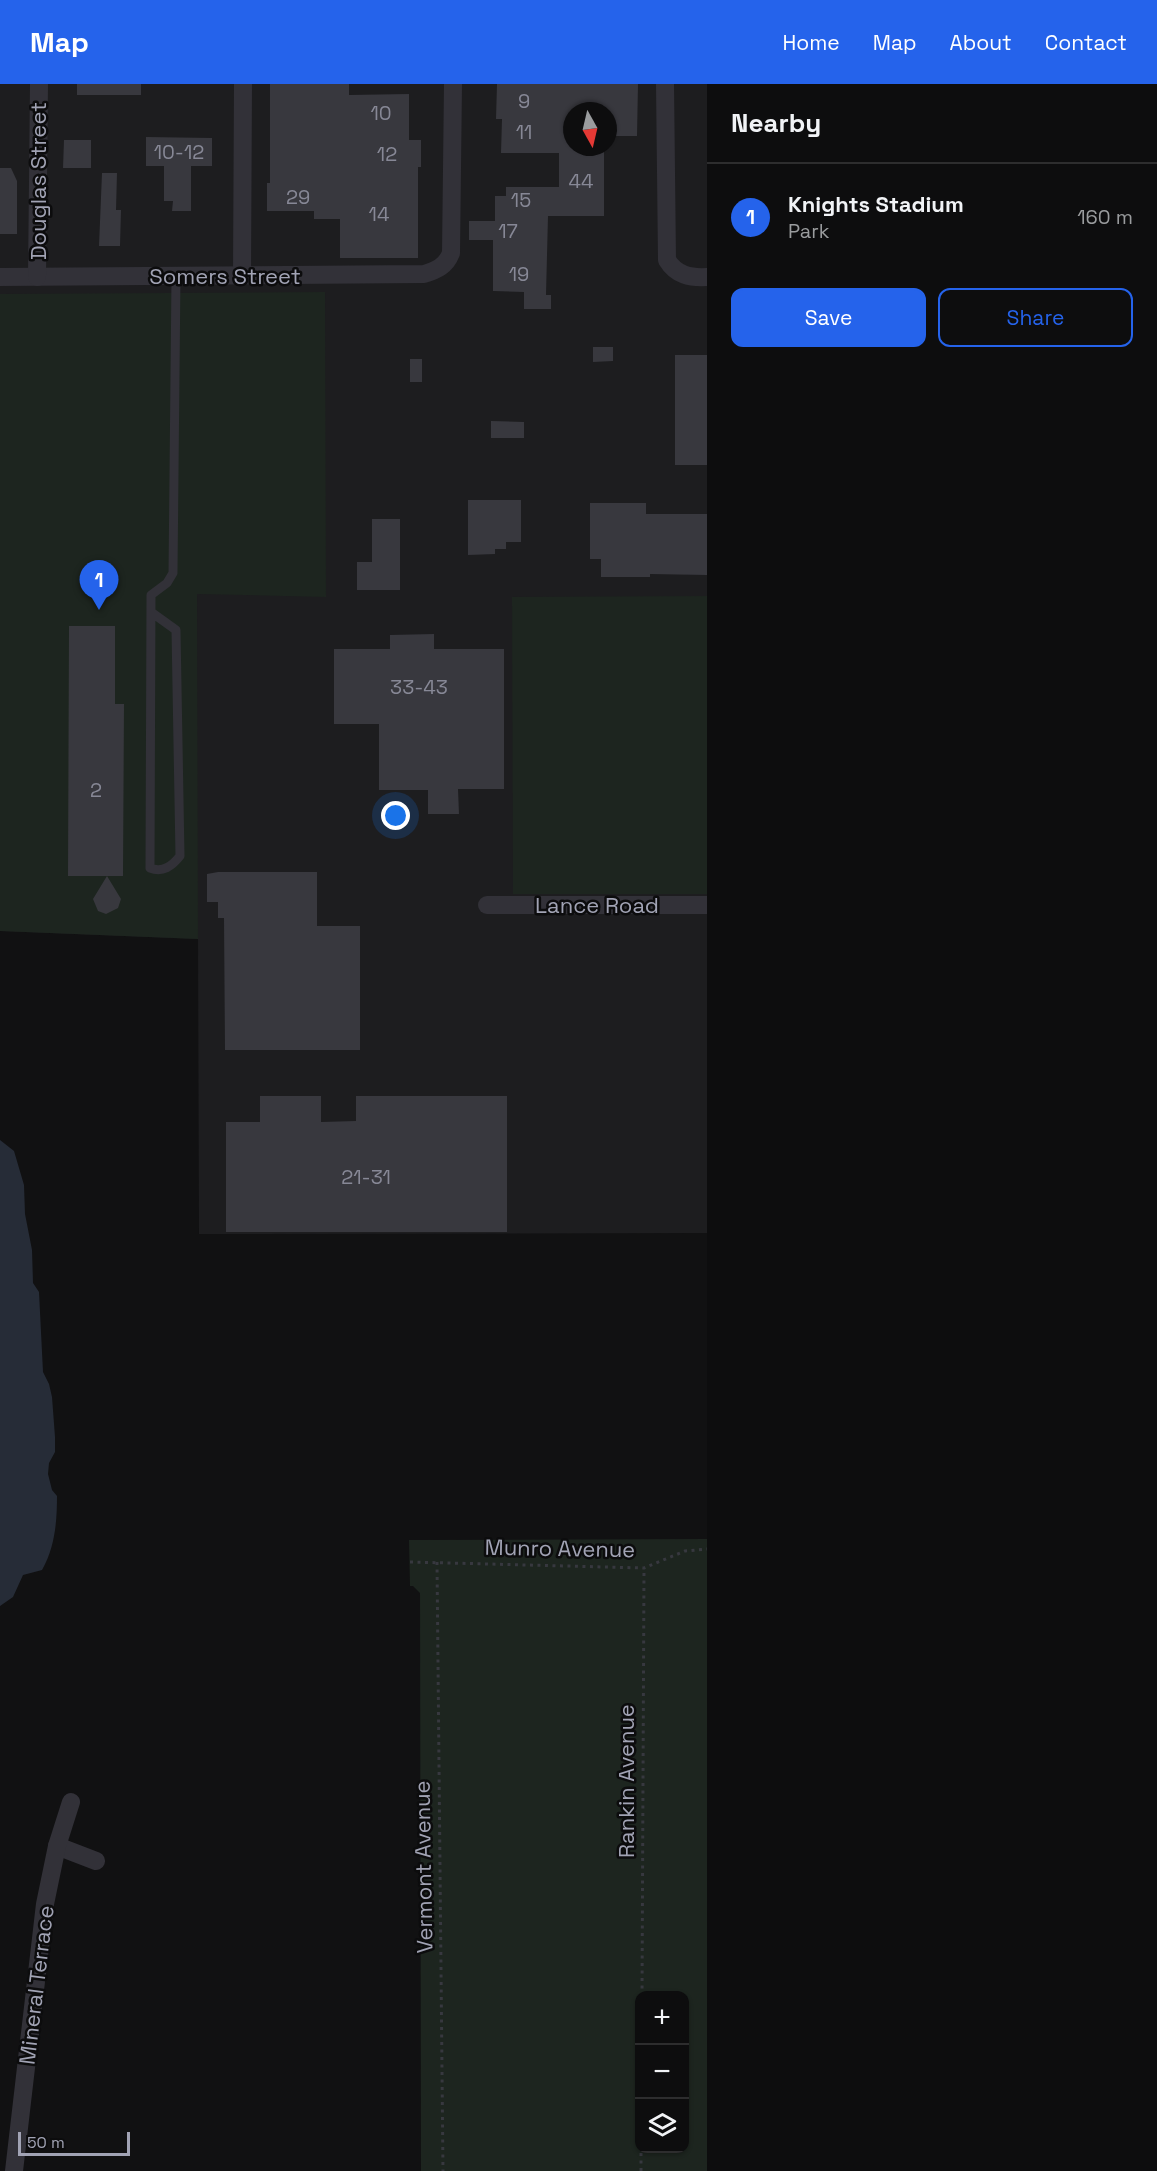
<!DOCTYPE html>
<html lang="en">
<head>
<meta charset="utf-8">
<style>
  :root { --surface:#0d0d0e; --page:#1b1b1c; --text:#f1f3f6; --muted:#9a9c9e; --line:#2d2d2e; --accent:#2563eb }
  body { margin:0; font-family:"Space Grotesk",sans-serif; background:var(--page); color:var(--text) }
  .controls { position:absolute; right:18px; bottom:18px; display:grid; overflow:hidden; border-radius:12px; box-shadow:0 2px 4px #0004 }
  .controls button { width:54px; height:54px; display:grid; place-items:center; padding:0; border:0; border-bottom:2px solid var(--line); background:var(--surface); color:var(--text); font:30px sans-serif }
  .compass { position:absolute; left:563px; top:18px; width:54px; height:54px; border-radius:50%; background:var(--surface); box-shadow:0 2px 4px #0004; rotate:172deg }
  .scale { position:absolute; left:18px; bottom:15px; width:112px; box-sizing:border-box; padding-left:6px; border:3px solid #a1a3b4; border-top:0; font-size:16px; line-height:21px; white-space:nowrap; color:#a1a3b4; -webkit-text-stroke:4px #0c0c0d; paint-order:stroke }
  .you { position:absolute; left:396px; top:732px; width:21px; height:21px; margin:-15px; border:4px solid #fff; border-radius:50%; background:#1a73e8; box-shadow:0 0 0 9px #1a73e833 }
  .badge { display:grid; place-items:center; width:39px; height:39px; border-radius:50%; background:var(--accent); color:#fff; font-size:20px; font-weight:700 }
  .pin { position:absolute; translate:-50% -50px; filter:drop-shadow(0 2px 3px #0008) }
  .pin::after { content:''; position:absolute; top:32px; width:21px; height:18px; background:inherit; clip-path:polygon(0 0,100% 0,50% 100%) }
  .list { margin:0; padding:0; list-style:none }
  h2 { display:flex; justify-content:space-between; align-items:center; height:78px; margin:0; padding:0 24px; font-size:26px }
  h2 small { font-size:20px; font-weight:400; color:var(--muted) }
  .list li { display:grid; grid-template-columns:39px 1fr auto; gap:18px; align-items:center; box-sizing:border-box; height:108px; padding:0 24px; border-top:2px solid var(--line) }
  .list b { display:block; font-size:22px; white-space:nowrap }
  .list p { margin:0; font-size:20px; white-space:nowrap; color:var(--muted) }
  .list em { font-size:20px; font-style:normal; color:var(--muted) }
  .actions { display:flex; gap:12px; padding:18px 24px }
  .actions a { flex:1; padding:14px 0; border:2px solid var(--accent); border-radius:12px; text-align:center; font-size:21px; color:var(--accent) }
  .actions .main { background:var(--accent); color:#fff }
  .icon { flex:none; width:33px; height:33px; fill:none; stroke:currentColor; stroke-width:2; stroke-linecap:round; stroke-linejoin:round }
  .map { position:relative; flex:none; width:707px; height:2087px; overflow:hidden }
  header { display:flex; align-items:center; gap:36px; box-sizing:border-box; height:84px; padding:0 30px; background:var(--accent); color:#fff }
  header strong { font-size:28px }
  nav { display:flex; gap:33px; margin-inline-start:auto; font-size:21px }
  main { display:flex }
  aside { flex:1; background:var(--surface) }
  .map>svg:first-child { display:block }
  .built { fill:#1d1d1f; fill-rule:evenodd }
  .green { fill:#1d251f; fill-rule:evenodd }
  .water { fill:#262c37 }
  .building { fill:#38383e }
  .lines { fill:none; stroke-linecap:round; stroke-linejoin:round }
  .path { stroke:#37383f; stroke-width:3; stroke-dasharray:3 4.5; stroke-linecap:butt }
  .lane { stroke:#323138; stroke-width:9 }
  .street { stroke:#323138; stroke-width:18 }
  .labels { text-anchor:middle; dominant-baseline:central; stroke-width:5; stroke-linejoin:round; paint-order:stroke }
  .number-label { font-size:20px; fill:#878896 }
  .street-label { font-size:22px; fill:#a1a3b4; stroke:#0c0c0d }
</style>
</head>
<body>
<header>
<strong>Map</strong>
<nav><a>Home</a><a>Map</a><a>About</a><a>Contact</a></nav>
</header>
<main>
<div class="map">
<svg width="707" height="2087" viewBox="0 0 707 2087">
  <rect width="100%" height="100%" fill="#111112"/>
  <path class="built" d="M 0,0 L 707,0 L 707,1149 L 199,1150 L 198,855 L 0,847 ZM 572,27 L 608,27 L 608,63 L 572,63 Z"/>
  <g class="green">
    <polygon points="325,208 326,513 197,510 198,855 0,847 0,210"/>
    <polygon points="707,512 707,810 513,810 512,513"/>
    <path d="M 707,1455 L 707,2087 L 421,2087 L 420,1509 L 413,1502 L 410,1502 L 409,1456 ZM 640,1912 L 684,1912 L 684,2064 L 640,2064 Z"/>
  </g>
  <path class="water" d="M 0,1056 L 14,1067 L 24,1101 L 25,1130 L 32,1166 L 33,1199 L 39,1208 L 43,1288 L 49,1300 L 52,1313 L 55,1353 L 55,1368 L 49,1379 L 48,1390 L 52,1406 L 57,1412 C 57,1438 55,1463 42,1486 L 23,1491 L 13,1513 L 0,1522 Z"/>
  <g class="building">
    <rect x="77" y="0" width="64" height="11"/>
    <polygon points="270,0 349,0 349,11 409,10 409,56 421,56 421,83 418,83 418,174 340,174 340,135 314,135 314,127 267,127 267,99 270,99"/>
    <polygon points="497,0 638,0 637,52 608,52 608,27 572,27 572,63 604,63 604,132 548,132 546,211 551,211 551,225 524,225 524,208 493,207 493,156 469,156 469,137 495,137 495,112 506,112 506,103 559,103 559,69 501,69 502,35 496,35"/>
    <polygon points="146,53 212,54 212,82 191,82 191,127 172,127 173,117 164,117 164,82 146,82"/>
    <polygon points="64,56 91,56 91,84 63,84"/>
    <polygon points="0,84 11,84 17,97 17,150 0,150"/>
    <polygon points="102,89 117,89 116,126 121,126 120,162 99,162"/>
    <polygon points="593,263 613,263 613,277 593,278"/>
    <rect x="675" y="271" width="32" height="110"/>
    <rect x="410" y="275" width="12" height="23"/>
    <polygon points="491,337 524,338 524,354 491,354"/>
    <polygon points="468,416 521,416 521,458 506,458 506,465 495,465 495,470 468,471"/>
    <polygon points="590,419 646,419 646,430 707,430 707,491 650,490 650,493 601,493 601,475 590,475"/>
    <polygon points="372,435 400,435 400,506 357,506 357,478 372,478"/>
    <polygon points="69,542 115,542 115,620 124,620 123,792 107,792 121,815 118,824 106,830 98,827 93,815 107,792 68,792"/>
    <polygon points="434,550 434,565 504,565 504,705 458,705 459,730 428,730 428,706 379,706 379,640 334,640 334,565 390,565 390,551"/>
    <polygon points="218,788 317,788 317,842 360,842 360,966 225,966 224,834 218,834 218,818 207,818 207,790"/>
    <polygon points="260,1012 321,1012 321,1038 356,1037 356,1012 507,1012 507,1148 226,1148 226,1038 260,1038"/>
  </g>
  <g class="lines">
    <g class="path">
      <polyline points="410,1478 644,1484 685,1467 707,1465"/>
      <polyline points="437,1478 443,2087"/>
      <polyline points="642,1912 644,1484"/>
      <polyline points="641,2087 641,2064"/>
    </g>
    <path class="lane" d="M 151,528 L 176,546 L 180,772 C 172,782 163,789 150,784 L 151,511 L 167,499 L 173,489 L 176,192"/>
    <g class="street">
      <path d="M 665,0 L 667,176 C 676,191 690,194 707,193"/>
      <polyline points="242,192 243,0"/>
      <path d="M 0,193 L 424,190 C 437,186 446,182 451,169 L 453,0"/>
      <polyline points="37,193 39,0"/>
      <polyline points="487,821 707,821"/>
      <polyline points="57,1762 96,1777"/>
      <polyline points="14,2087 45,1820 57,1762 71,1718"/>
    </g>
  </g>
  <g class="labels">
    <g class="number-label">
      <text x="524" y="17">9</text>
      <text x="381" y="29">10</text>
      <text x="524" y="48">11</text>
      <text x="179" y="68">10-12</text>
      <text x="387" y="70">12</text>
      <text x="581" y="97">44</text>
      <text x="298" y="113">29</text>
      <text x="521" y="116">15</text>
      <text x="379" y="130">14</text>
      <text x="508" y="147">17</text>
      <text x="519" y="190">19</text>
      <text x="419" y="603">33-43</text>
      <text x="96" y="706">2</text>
      <text x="366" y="1093">21-31</text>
    </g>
    <g class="street-label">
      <text transform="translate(38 97) rotate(-90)">Douglas Street</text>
      <text x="225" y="192">Somers Street</text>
      <text x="597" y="821">Lance Road</text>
      <text transform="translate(560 1464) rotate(1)">Munro Avenue</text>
      <text transform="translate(626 1697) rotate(-90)">Rankin Avenue</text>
      <text transform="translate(423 1783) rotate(-91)">Vermont Avenue</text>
      <text transform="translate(36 1901) rotate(-83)">Mineral Terrace</text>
    </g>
  </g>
</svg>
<div class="controls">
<button>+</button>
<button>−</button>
<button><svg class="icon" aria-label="layers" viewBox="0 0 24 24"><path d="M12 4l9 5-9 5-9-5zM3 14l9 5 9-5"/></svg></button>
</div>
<svg class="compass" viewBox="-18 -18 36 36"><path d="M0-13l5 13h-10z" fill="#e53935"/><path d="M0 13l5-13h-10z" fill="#9a9c9e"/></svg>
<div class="scale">50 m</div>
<div class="you"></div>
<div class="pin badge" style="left:99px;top:526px">1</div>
</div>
<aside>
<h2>Nearby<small></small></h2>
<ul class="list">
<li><span class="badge">1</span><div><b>Knights Stadium</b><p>Park</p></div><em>160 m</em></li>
</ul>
<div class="actions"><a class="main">Save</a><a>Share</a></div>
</aside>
</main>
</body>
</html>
